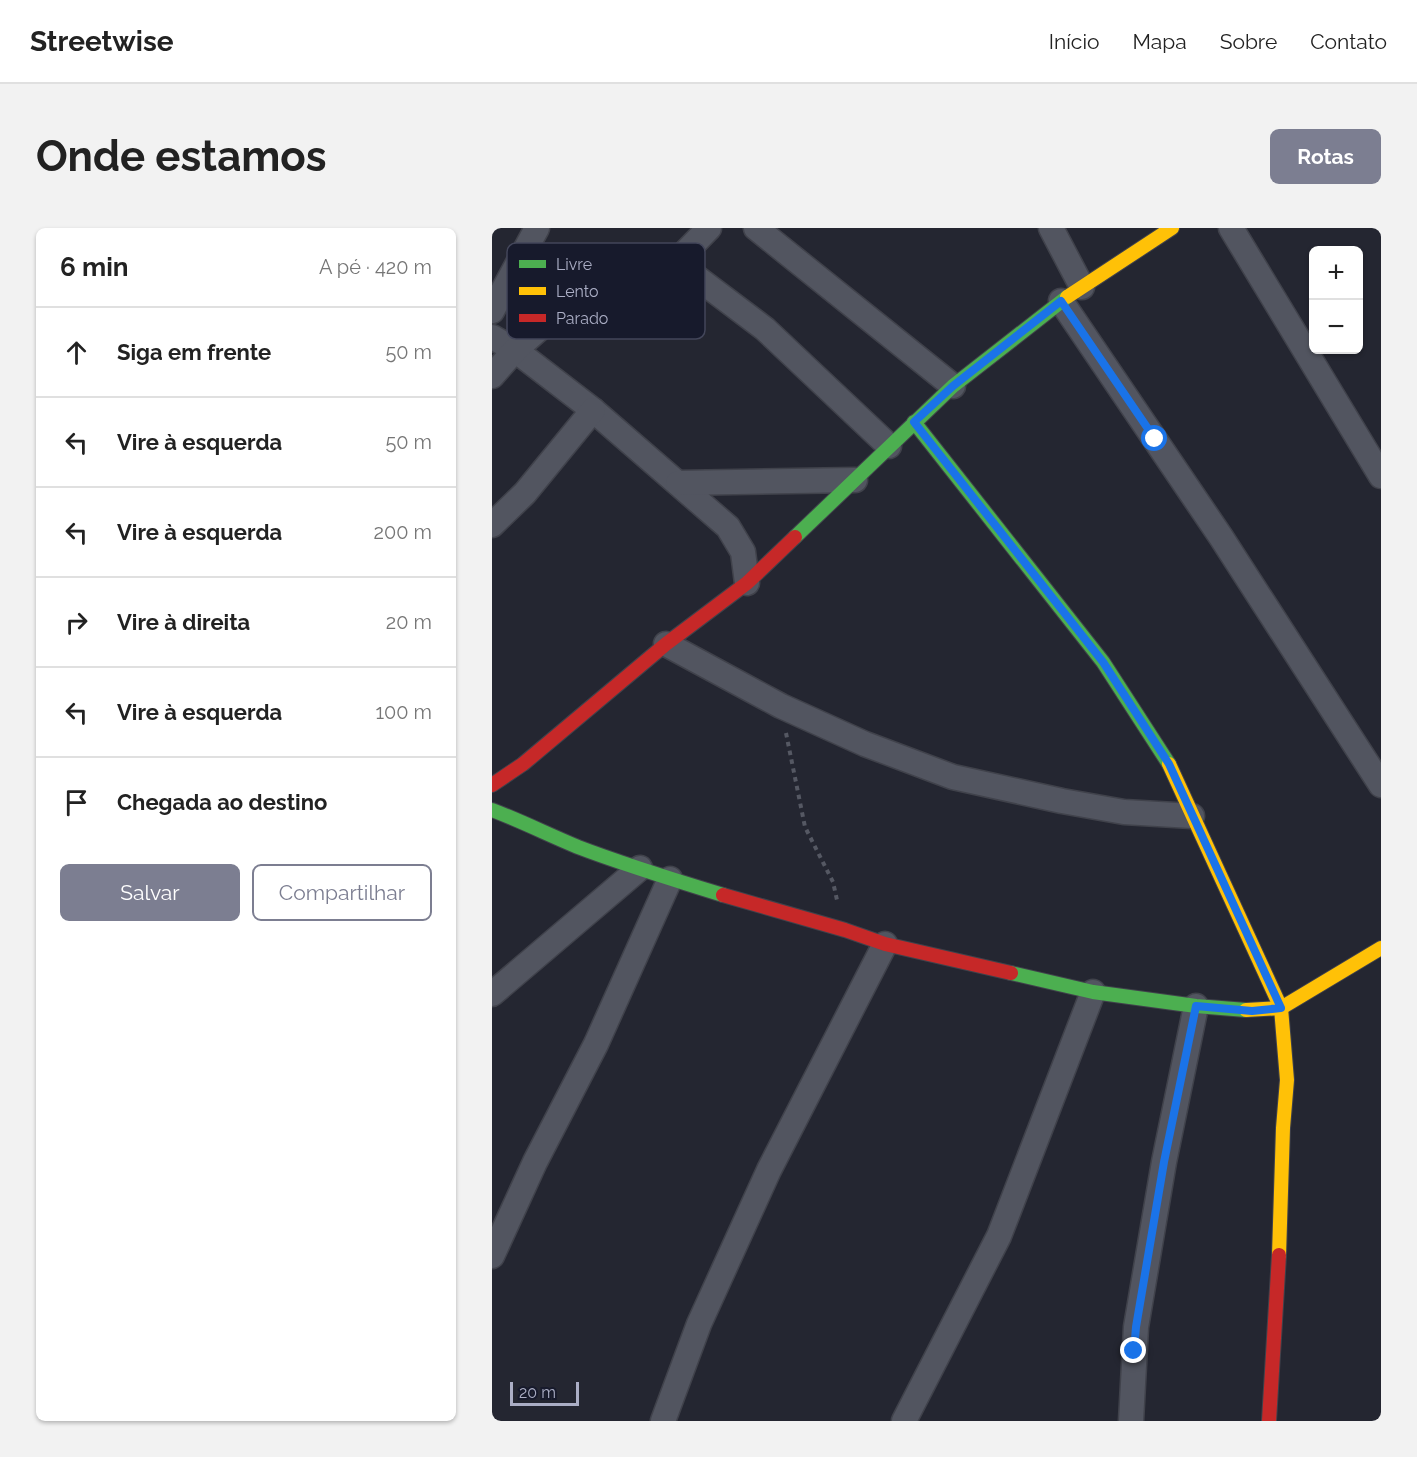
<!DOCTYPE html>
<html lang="pt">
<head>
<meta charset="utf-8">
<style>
  :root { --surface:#fff; --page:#f2f2f2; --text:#222; --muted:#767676; --line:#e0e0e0; --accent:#7c7e91 }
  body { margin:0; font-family:Raleway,sans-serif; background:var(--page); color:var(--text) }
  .controls { position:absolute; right:18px; top:18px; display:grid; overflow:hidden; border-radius:9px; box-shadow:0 2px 4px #0004 }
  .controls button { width:54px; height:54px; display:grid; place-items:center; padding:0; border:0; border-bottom:2px solid var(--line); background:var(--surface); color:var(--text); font:30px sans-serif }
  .scale { position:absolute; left:18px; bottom:15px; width:69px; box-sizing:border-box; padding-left:6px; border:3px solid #abaec5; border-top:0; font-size:16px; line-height:21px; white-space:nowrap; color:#abaec5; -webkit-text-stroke:4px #171a2c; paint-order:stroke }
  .stop { position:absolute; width:18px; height:18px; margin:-14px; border:4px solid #1a73e8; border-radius:50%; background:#fff }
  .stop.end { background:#1a73e8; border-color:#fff; box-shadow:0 2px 6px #0008 }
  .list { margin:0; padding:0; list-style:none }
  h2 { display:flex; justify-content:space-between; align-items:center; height:78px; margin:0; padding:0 24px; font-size:26px }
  h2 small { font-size:20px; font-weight:400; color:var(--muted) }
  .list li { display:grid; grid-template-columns:39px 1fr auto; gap:18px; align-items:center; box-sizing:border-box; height:90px; padding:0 24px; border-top:2px solid var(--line) }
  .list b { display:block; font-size:22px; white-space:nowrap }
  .list em { font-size:20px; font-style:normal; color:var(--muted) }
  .actions { display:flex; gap:12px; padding:18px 24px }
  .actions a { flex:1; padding:14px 0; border:2px solid var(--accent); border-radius:9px; text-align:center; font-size:21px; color:var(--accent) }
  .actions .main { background:var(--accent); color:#fff }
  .icon { flex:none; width:33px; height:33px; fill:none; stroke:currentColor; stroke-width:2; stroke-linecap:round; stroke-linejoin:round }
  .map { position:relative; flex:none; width:889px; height:1193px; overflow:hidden; border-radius:9px }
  header { display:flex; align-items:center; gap:36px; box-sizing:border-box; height:84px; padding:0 30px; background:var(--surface); border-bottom:2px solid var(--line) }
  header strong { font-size:28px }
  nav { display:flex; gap:33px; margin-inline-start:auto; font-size:21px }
  .intro { display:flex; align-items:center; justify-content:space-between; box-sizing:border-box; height:144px; padding:0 36px }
  h1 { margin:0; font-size:42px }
  .button { padding:15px 27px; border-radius:9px; background:var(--accent); color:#fff; font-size:21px; font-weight:700 }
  main { display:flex; gap:36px; padding:0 36px }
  aside { flex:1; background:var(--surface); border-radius:9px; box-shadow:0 2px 4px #0004 }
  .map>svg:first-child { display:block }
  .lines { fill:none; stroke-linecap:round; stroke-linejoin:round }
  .street-casing { stroke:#40424b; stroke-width:27 }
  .fast-casing { stroke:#40424b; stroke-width:16 }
  .slow-casing { stroke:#40424b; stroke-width:16 }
  .jam-casing { stroke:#40424b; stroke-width:16 }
  .path { stroke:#555863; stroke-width:4; stroke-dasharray:4.5 4.5; stroke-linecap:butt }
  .street { stroke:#525560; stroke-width:24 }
  .fast { stroke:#4caf50; stroke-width:14 }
  .slow { stroke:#ffc107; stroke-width:14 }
  .jam { stroke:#c62828; stroke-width:14 }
  .route { stroke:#1a73e8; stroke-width:8 }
  .key { fill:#171a2c; stroke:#43465a; stroke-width:1.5 }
  .key-label { font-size:16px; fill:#abaec5 }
</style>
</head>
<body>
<header>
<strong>Streetwise</strong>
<nav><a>Início</a><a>Mapa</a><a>Sobre</a><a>Contato</a></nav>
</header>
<div class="intro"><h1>Onde estamos</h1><a class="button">Rotas</a></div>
<main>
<aside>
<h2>6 min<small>A pé · 420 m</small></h2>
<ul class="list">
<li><svg class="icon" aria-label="ahead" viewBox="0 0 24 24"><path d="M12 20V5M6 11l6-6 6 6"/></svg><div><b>Siga em frente</b></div><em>50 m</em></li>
<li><svg class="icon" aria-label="left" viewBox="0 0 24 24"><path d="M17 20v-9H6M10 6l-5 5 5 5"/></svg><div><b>Vire à esquerda</b></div><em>50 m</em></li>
<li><svg class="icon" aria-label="left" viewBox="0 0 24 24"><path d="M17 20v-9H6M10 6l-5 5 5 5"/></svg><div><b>Vire à esquerda</b></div><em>200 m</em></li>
<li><svg class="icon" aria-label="right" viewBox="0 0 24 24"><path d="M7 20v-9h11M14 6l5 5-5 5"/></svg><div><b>Vire à direita</b></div><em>20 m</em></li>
<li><svg class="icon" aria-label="left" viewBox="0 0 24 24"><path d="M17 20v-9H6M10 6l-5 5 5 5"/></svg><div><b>Vire à esquerda</b></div><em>100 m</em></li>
<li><svg class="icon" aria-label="arrive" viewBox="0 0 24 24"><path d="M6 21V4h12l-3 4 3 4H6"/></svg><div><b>Chegada ao destino</b></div></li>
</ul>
<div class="actions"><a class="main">Salvar</a><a>Compartilhar</a></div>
</aside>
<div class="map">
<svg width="889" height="1193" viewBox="0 0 889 1193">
  <rect width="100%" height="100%" fill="#242631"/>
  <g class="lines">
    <g class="street-casing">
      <g id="street">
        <polyline points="264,0 461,158"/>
        <polyline points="559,0 590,59"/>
        <polyline points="739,0 889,248"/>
        <polyline points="184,34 217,0"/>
        <polyline points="569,73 729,309 889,557"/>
        <polyline points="0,83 45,0"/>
        <polyline points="0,109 23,122 101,182 236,299 251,324 255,355"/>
        <polyline points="0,148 23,122 90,63 119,43 137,35 161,33 184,34 273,101 397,218"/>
        <polyline points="186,255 363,252"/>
        <polyline points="0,297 33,265 101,182"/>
        <polyline points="174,416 289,478 373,516 461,549 570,573 632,584 700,588"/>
        <polyline points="0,766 148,640"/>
        <polyline points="0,1028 43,934 104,816 178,651"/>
        <polyline points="171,1193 207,1096 277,942 393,716"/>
        <polyline points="412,1193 507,1008 601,764"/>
        <polyline points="639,1193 644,1099 672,934 704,778"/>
      </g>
    </g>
    <g class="fast-casing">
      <g id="fast">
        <polyline points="422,194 611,434 677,536"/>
        <polyline points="303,309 461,158 575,69"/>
        <path d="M 0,582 C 29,593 57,607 86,619 C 133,637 182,652 231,667"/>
        <polyline points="519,745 601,764 704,778 754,782"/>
      </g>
    </g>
    <g class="slow-casing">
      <g id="slow">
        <polyline points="575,69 680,0"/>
        <polyline points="677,536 789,780 795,852 791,900 787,1027"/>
        <polyline points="754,782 789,780 889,720"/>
      </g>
    </g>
    <g class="jam-casing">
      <g id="jam">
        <polyline points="0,557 31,536 174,416 255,355 303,309"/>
        <polyline points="231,667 353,702 393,716 519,745"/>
        <polyline points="777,1193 787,1027"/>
      </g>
    </g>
    <polyline class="path" points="294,505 313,599 341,654 345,672"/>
    <use href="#street" class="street"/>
    <use href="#fast" class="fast"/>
    <use href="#slow" class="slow"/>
    <use href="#jam" class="jam"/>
  </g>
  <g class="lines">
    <polyline class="route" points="642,1123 644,1099 672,934 704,778 760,783 789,780 677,536 611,434 422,194 461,158 569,73 663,211"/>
  </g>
  <rect x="15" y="15" width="198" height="96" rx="9" class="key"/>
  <rect x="27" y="32" width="27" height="8" fill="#4caf50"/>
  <rect x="27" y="59" width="27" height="8" fill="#ffc107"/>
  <rect x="27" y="86" width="27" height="8" fill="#c62828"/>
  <g class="key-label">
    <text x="64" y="42">Livre</text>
    <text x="64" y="69">Lento</text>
    <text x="64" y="96">Parado</text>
  </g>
</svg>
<div class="controls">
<button>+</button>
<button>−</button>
</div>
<div class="scale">20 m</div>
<div class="stop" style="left:663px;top:211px"></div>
<div class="stop end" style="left:642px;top:1123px"></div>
</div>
</main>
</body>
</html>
